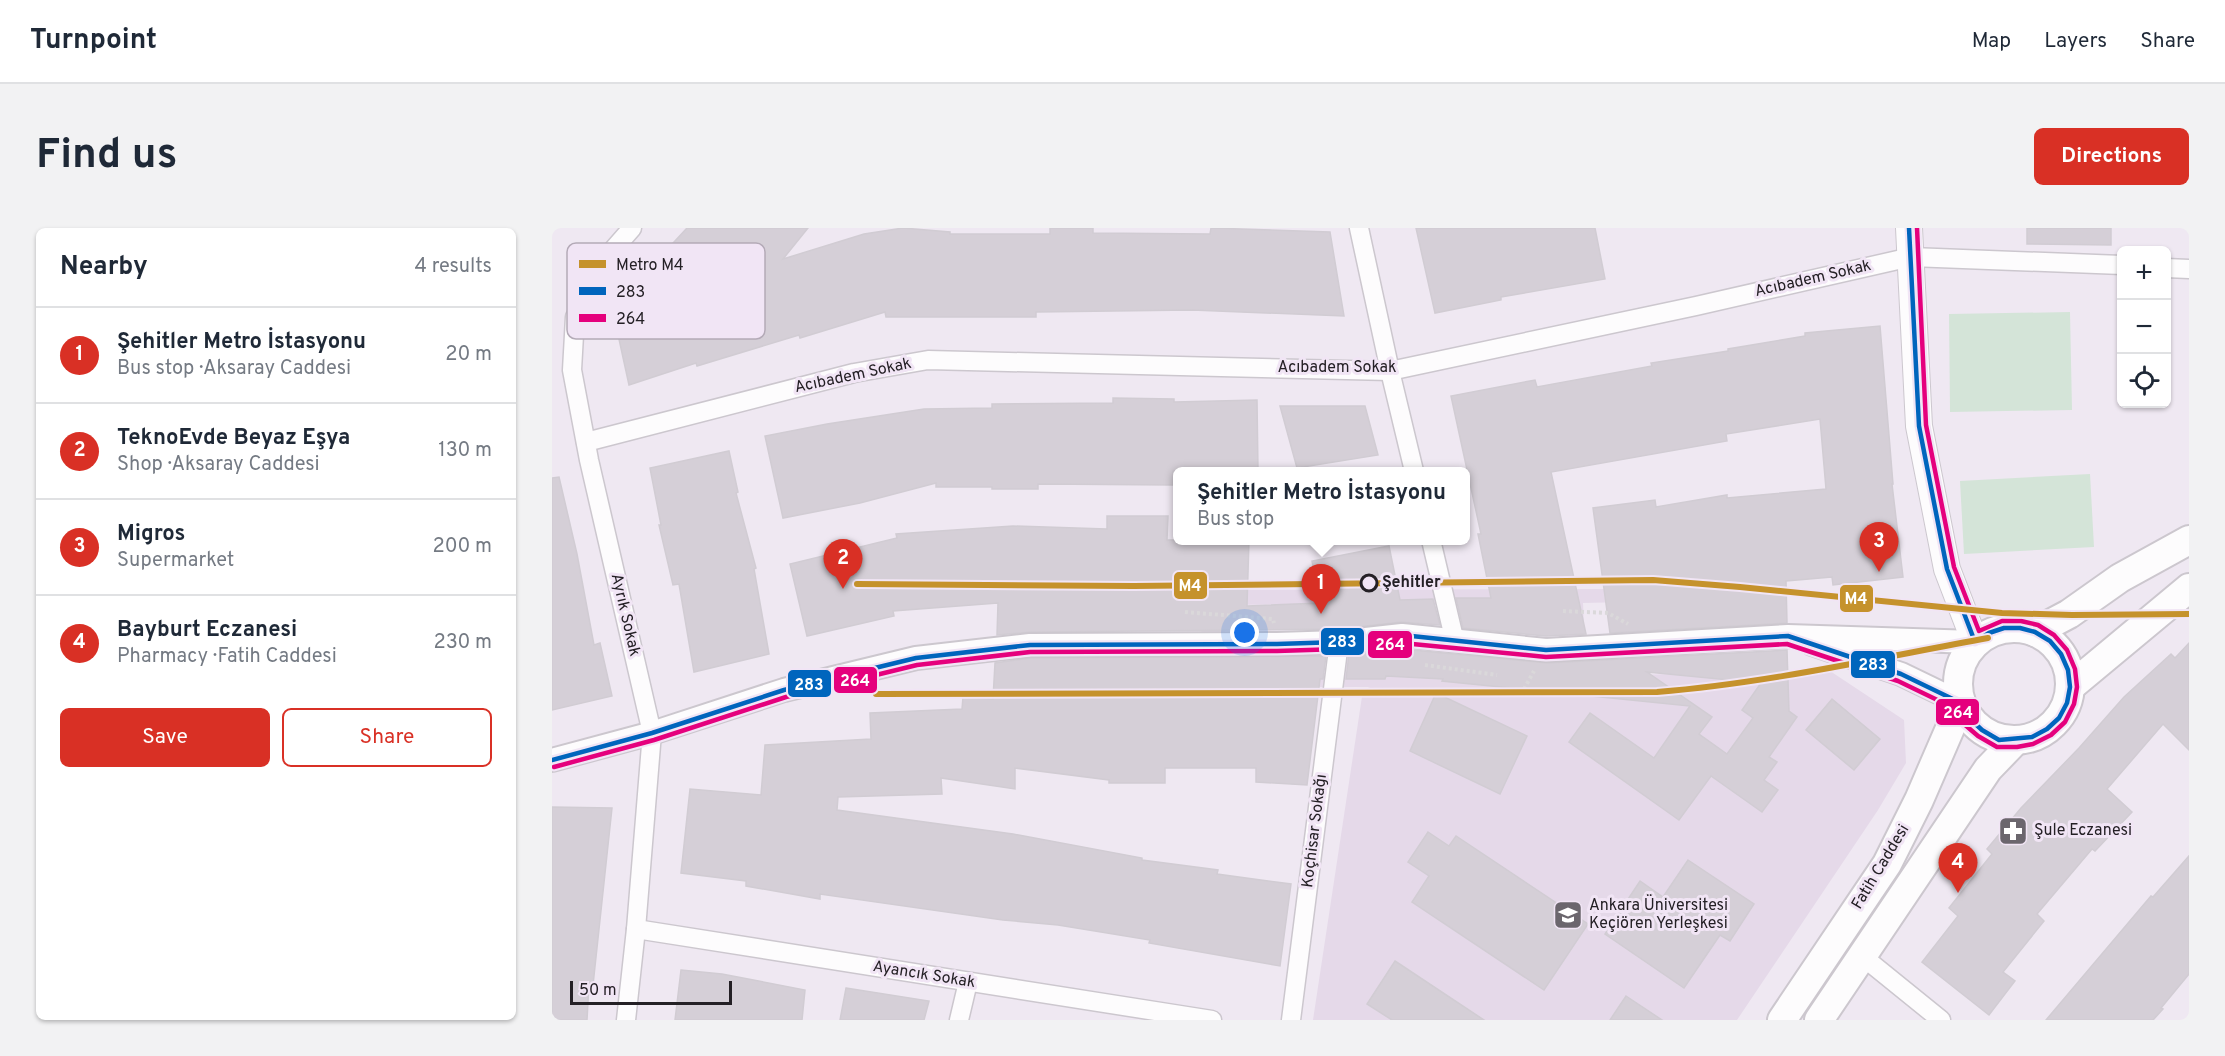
<!DOCTYPE html>
<html lang="en">
<head>
<meta charset="utf-8">
<style>
  :root { --surface:#fff; --page:#f2f2f3; --text:#1f2937; --muted:#747a83; --line:#e0e1e3; --accent:#d93025 }
  body { margin:0; font-family:Overpass,sans-serif; background:var(--page); color:var(--text) }
  .controls { position:absolute; right:18px; top:18px; display:grid; overflow:hidden; border-radius:9px; box-shadow:0 2px 4px #0004 }
  .controls button { width:54px; height:54px; display:grid; place-items:center; padding:0; border:0; border-bottom:2px solid var(--line); background:var(--surface); color:var(--text); font:30px sans-serif }
  .scale { position:absolute; left:18px; bottom:15px; width:162px; box-sizing:border-box; padding-left:6px; border:3px solid #242025; border-top:0; font-size:16px; line-height:21px; white-space:nowrap; color:#242025; -webkit-text-stroke:4px #f1e5f5; paint-order:stroke }
  .you { position:absolute; left:693px; top:405px; width:21px; height:21px; margin:-15px; border:4px solid #fff; border-radius:50%; background:#1a73e8; box-shadow:0 0 0 9px #1a73e833 }
  .badge { display:grid; place-items:center; width:39px; height:39px; border-radius:50%; background:var(--accent); color:#fff; font-size:20px; font-weight:700 }
  .pin { position:absolute; translate:-50% -50px; filter:drop-shadow(0 2px 3px #0008) }
  .pin::after { content:''; position:absolute; top:32px; width:21px; height:18px; background:inherit; clip-path:polygon(0 0,100% 0,50% 100%) }
  .popup { position:absolute; left:621px; top:239px; width:297px; height:78px; box-sizing:border-box; display:grid; place-content:center; border-radius:9px; background:var(--surface); filter:drop-shadow(0 2px 4px #0005); font-size:20px; white-space:nowrap; color:var(--muted) }
  .popup b { font-size:22px; color:var(--text) }
  .popup::after { content:''; position:absolute; left:50%; top:100%; margin-left:-12px; border:12px solid transparent; border-top-color:var(--surface) }
  .list { margin:0; padding:0; list-style:none }
  h2 { display:flex; justify-content:space-between; align-items:center; height:78px; margin:0; padding:0 24px; font-size:26px }
  h2 small { font-size:20px; font-weight:400; color:var(--muted) }
  .list li { display:grid; grid-template-columns:39px 1fr auto; gap:18px; align-items:center; box-sizing:border-box; height:96px; padding:0 24px; border-top:2px solid var(--line) }
  .list b { display:block; font-size:22px; white-space:nowrap }
  .list p { margin:0; font-size:20px; white-space:nowrap; color:var(--muted) }
  .list em { font-size:20px; font-style:normal; color:var(--muted) }
  .actions { display:flex; gap:12px; padding:18px 24px }
  .actions a { flex:1; padding:14px 0; border:2px solid var(--accent); border-radius:9px; text-align:center; font-size:21px; color:var(--accent) }
  .actions .main { background:var(--accent); color:#fff }
  .icon { flex:none; width:33px; height:33px; fill:none; stroke:currentColor; stroke-width:2; stroke-linecap:round; stroke-linejoin:round }
  .map { position:relative; flex:none; width:1637px; height:792px; overflow:hidden; border-radius:9px }
  header { display:flex; align-items:center; gap:36px; box-sizing:border-box; height:84px; padding:0 30px; background:var(--surface); border-bottom:2px solid var(--line) }
  header strong { font-size:28px }
  nav { display:flex; gap:33px; margin-inline-start:auto; font-size:21px }
  .intro { display:flex; align-items:center; justify-content:space-between; box-sizing:border-box; height:144px; padding:0 36px }
  h1 { margin:0; font-size:42px }
  .button { padding:15px 27px; border-radius:9px; background:var(--accent); color:#fff; font-size:21px; font-weight:700 }
  main { display:flex; gap:36px; padding:0 36px }
  aside { flex:1; background:var(--surface); border-radius:9px; box-shadow:0 2px 4px #0004 }
  .map>svg:first-child { display:block }
  .built { fill:#e5d9e9; fill-rule:evenodd }
  .green { fill:#d4e4d8 }
  .building { fill:#d5cfd7; stroke:#d1ccd3; stroke-width:1.5; fill-rule:evenodd }
  .lines { fill:none; stroke-linecap:round; stroke-linejoin:round }
  .minor-casing { stroke:#ccc7ce; stroke-width:21 }
  .tertiary-casing { stroke:#ccc7ce; stroke-width:26 }
  .secondary-casing { stroke:#ccc7ce; stroke-width:28 }
  .primary-casing { stroke:#ccc7ce; stroke-width:32 }
  .path { stroke:#dad8da; stroke-width:4; stroke-dasharray:3 3; stroke-linecap:butt }
  .minor { stroke:#fdfcfd; stroke-width:18 }
  .tertiary { stroke:#fdfcfd; stroke-width:22 }
  .secondary { stroke:#fdfcfd; stroke-width:26 }
  .primary { stroke:#fdfcfd; stroke-width:28 }
  .bus-1-casing { stroke:#f1e5f5; stroke-width:9 }
  .bus-2-casing { stroke:#f1e5f5; stroke-width:9 }
  .bus-1 { stroke:#0065bd; stroke-width:4.5 }
  .bus-2 { stroke:#e5007d; stroke-width:4.5 }
  .metro-1-casing { stroke:#f1e5f5; stroke-width:10 }
  .metro-1 { stroke:#c5922c; stroke-width:6 }
  .stop-dot { fill:#f1e5f5; stroke:#242025; stroke-width:3 }
  .labels { text-anchor:middle; dominant-baseline:central; stroke-width:6; stroke-linejoin:round; paint-order:stroke }
  .street-label { font-size:16px; fill:#242025; stroke:#f1e5f5 }
  .stop-label { font-size:16px; font-weight:bold; fill:#242025; stroke:#f1e5f5; text-anchor:start }
  .poi-label { font-size:16px; fill:#242025; stroke:#f1e5f5; text-anchor:start }
  .key { fill:#f1e5f5; stroke:#b4aab7; stroke-width:1.5 }
  .key-label { font-size:16px; fill:#242025 }
  .line-badge { stroke:#f1e5f5; stroke-width:2 }
  .badge-label { font-size:16px; text-anchor:middle; font-weight:bold; fill:#fff }
</style>
</head>
<body>
<header>
<strong>Turnpoint</strong>
<nav><a>Map</a><a>Layers</a><a>Share</a></nav>
</header>
<div class="intro"><h1>Find us</h1><a class="button">Directions</a></div>
<main>
<aside>
<h2>Nearby<small>4 results</small></h2>
<ul class="list">
<li><span class="badge">1</span><div><b>Şehitler Metro İstasyonu</b><p>Bus stop · Aksaray Caddesi</p></div><em>20 m</em></li>
<li><span class="badge">2</span><div><b>TeknoEvde Beyaz Eşya</b><p>Shop · Aksaray Caddesi</p></div><em>130 m</em></li>
<li><span class="badge">3</span><div><b>Migros</b><p>Supermarket</p></div><em>200 m</em></li>
<li><span class="badge">4</span><div><b>Bayburt Eczanesi</b><p>Pharmacy · Fatih Caddesi</p></div><em>230 m</em></li>
</ul>
<div class="actions"><a class="main">Save</a><a>Share</a></div>
</aside>
<div class="map">
<svg width="1637" height="792" viewBox="0 0 1637 792">
  <rect width="100%" height="100%" fill="#efe8f2"/>
  <path class="built" d="M 1074,361 L 1074,374 L 1031,375 L 1034,443 L 1075,447 L 1278,443 L 1352,492 L 1354,535 L 1326,582 L 1185,792 L 761,792 L 811,462 L 818,459 L 626,459 L 650,446 L 649,377 L 626,362 ZM 1007,375 L 1007,444 L 937,445 L 936,376 ZM 777,376 L 778,445 L 675,446 L 694,431 L 689,408 L 673,410 L 673,377 ZM 801,376 L 911,377 L 911,393 L 894,396 L 913,417 L 912,445 L 801,445 Z"/>
  <g class="green">
    <polygon points="1518,84 1520,182 1398,184 1397,86"/>
    <polygon points="1538,246 1542,319 1412,326 1408,253"/>
  </g>
  <g class="building">
    <polygon points="135,0 256,0 231,31 312,6 351,0 398,4 398,6 498,6 498,0 541,0 541,5 658,6 659,0 778,4 792,88 640,82 484,84 484,89 334,89 333,84 248,110 247,107 145,138 144,135 77,157 65,102 70,75 86,54 116,40 110,27"/>
    <polygon points="864,0 1043,0 1053,51 949,69 949,72 883,85"/>
    <polygon points="1475,0 1559,0 1559,17 1475,16"/>
    <polygon points="1328,98 1341,256 1340,256 1351,349 1281,357 1280,349 1234,353 1235,395 1058,405 1041,280 1103,272 1104,279 1175,267 1175,270 1274,261 1268,191 1174,206 1175,213 999,244 1034,406 994,408 911,400 904,370 939,370 926,306 929,306 899,168 983,152 985,159 1100,138 1099,135 1176,123 1176,121 1253,108 1253,105"/>
    <polygon points="561,170 622,171 622,174 705,172 706,243 621,243 621,257 486,256 486,261 440,261 440,259 384,259 384,255 308,275 231,290 213,208 275,196 372,181 440,180 440,176 561,175"/>
    <polygon points="728,178 813,178 826,227 745,240"/>
    <polygon points="177,223 186,264 184,265 204,340 202,341 217,426 142,444 127,356 121,357 107,297 109,297 98,240"/>
    <polygon points="7,249 25,326 42,417 48,415 60,468 0,482 0,250"/>
    <polygon points="555,288 616,288 615,312 697,312 695,378 768,375 760,333 837,318 848,372 881,371 888,397 849,394 786,401 478,404 445,407 446,375 341,383 342,388 255,408 238,336 345,310 344,306 461,298 555,301"/>
    <polygon points="1637,415 1637,522 1611,496 1555,561 1580,584 1543,623 1540,621 1485,686 1492,693 1451,744 1463,753 1437,787 1370,734 1406,688 1397,680 1440,626 1435,621 1469,580 1527,520 1572,469 1619,426 1623,430"/>
    <path d="M 850,421 L 995,435 L 1235,422 L 1237,483 L 1245,489 L 1217,529 L 1225,534 L 1212,552 L 1226,562 L 1210,584 L 1159,548 L 1127,592 L 1017,514 L 1038,485 L 1102,530 L 1138,478 L 890,453 L 891,451 L 834,448 L 833,451 L 794,451 L 797,426 ZM 1095,444 L 1209,455 L 1190,482 L 1201,490 L 1175,526 L 1147,506 L 1160,489 Z"/>
    <polygon points="774,428 771,451 768,451 755,557 704,554 704,540 613,540 613,555 557,555 557,552 463,540 463,561 389,550 390,566 286,569 285,582 461,606 590,630 590,632 666,642 665,646 739,656 728,738 597,715 598,712 506,697 451,692 268,666 268,671 194,658 194,653 129,645 138,561 209,567 213,517 319,511 318,485 410,481 411,469 441,471 443,435 479,430"/>
    <polygon points="884,465 975,508 948,566 858,523"/>
    <polygon points="1280,471 1328,511 1302,542 1254,502"/>
    <polygon points="0,579 60,580 41,757 37,756 35,792 0,792"/>
    <polygon points="876,604 897,618 904,608 1036,696 992,762 860,674 877,648 856,634"/>
    <polygon points="1637,628 1637,746 1609,780 1611,781 1601,792 1494,792 1599,668 1601,669"/>
    <polygon points="1136,632 1202,676 1178,713 1168,707 1132,760 1053,706 1088,653 1111,669"/>
    <polygon points="843,733 932,792 840,792 815,776"/>
    <polygon points="129,742 170,746 253,762 250,792 123,792"/>
    <polygon points="294,760 377,773 372,792 288,792"/>
    <polygon points="1074,768 1110,792 1058,792"/>
  </g>
  <g class="lines">
    <g class="minor-casing">
      <g id="minor">
        <polyline points="807,0 838,143 862,243"/>
        <polyline points="1614,40 1637,41"/>
        <polyline points="34,214 302,145 376,132 838,143 1144,78 1359,29 1570,37"/>
        <polyline points="879,312 903,414"/>
        <polyline points="84,701 660,792"/>
        <polyline points="1310,728 1389,792"/>
        <polyline points="74,792 84,701 100,505 37,232 20,142 23,89 53,31 80,0"/>
        <polyline points="407,792 416,754"/>
        <polyline points="739,792 787,414"/>
      </g>
    </g>
    <g class="tertiary-casing">
      <g id="tertiary">
        <polyline points="1260,416 1349,446 1409,475"/>
        <polyline points="0,532 100,505 232,462 364,430 478,417 725,416 787,414 850,407 994,422 1236,408 1423,414"/>
      </g>
    </g>
    <g class="secondary-casing">
      <polyline id="secondary" points="1357,0 1367,198 1395,341 1423,414"/>
    </g>
    <g class="primary-casing">
      <g id="primary">
        <circle cx="1462" cy="456" r="56"/>
        <polyline points="1483,404 1517,386 1568,350 1637,312"/>
        <polyline points="1518,459 1637,360"/>
        <polyline points="1230,792 1335,636 1367,572 1409,475"/>
        <polyline points="1267,792 1436,541 1464,512"/>
      </g>
    </g>
    <g class="path">
      <polyline points="1011,383 1056,385 1076,396"/>
      <polyline points="633,384 721,391 722,395"/>
      <polyline points="873,437 945,447"/>
      <polyline points="972,461 982,443"/>
    </g>
    <use href="#minor" class="minor"/>
    <use href="#tertiary" class="tertiary"/>
    <use href="#secondary" class="secondary"/>
    <use href="#primary" class="primary"/>
    <g class="bus-1-casing">
      <polyline id="bus-1" points="0,532 100,505 232,462 364,430 478,417 725,416 787,414 850,407 994,422 1236,408 1349,446 1409,475 1417,490 1430,502 1447,512 1480,509 1495,501 1507,490 1515,475 1518,459 1516,442 1509,426 1498,413 1483,404 1468,400 1452,400 1437,405 1423,414 1395,341 1367,198 1357,0"/>
    </g>
    <g class="bus-2-casing">
      <polyline id="bus-2" points="2,539 102,512 234,469 365,437 478,424 725,423 788,421 850,415 994,429 1235,416 1346,453 1404,481 1412,496 1426,508 1445,519 1465,519 1481,516 1499,507 1513,494 1522,476 1525,459 1523,441 1515,422 1502,407 1486,397 1469,393 1450,393 1427,403 1402,339 1374,197 1365,0"/>
    </g>
    <use href="#bus-1" class="bus-1"/>
    <use href="#bus-2" class="bus-2"/>
    <g class="metro-1-casing">
      <g id="metro-1">
        <polyline points="305,356 582,358 1101,352 1188,359 1450,385 1520,387 1637,386"/>
        <path d="M 324,466 L 1105,464 C 1216,455 1326,430 1436,410"/>
      </g>
    </g>
    <use href="#metro-1" class="metro-1"/>
  </g>
  <defs>
    <g id="pharmacy-square" transform="scale(1.5)"><rect x="-9" y="-9" width="18" height="18" rx="4" fill="#6b666d" stroke="#f1e5f5"/><path d="M-2-6h4v4h4v4h-4v4h-4v-4h-4v-4h4Z" fill="#fff"/></g>
    <g id="university-square" transform="scale(1.5)"><rect x="-9" y="-9" width="18" height="18" rx="4" fill="#6b666d" stroke="#f1e5f5"/><path d="M0-5L7-2L0 1L-7-2ZM-4 1L0 2.5L4 1V4Q0 6-4 4Z" fill="#fff"/></g>
  </defs>
  <g fill-rule="evenodd">
    <use href="#pharmacy-square" x="1461" y="603"/>
    <use href="#university-square" x="1016" y="687"/>
  </g>
  <circle class="stop-dot" cx="817" cy="355" r="8"/>
  <g class="labels">
    <g class="street-label">
      <text transform="translate(1261 51) rotate(-13)">Acıbadem Sokak</text>
      <text x="785" y="140">Acıbadem Sokak</text>
      <text transform="translate(301 148) rotate(-12)">Acıbadem Sokak</text>
      <text transform="translate(73 387) rotate(77)">Ayrık Sokak</text>
      <text transform="translate(763 603) rotate(-83)">Koçhisar Sokağı</text>
      <text transform="translate(1329 639) rotate(-59)">Fatih Caddesi</text>
      <text transform="translate(372 747) rotate(9)">Ayancık Sokak</text>
    </g>
    <g class="stop-label">
      <text x="830" y="355">Şehitler</text>
    </g>
    <g class="poi-label">
      <text x="1482" y="603">Şule Eczanesi</text>
      <text x="1037" y="678">Ankara Üniversitesi<tspan x="1037" dy="18">Keçiören Yerleşkesi</tspan></text>
    </g>
  </g>
  <rect x="15" y="15" width="198" height="96" rx="9" class="key"/>
  <rect x="27" y="32" width="27" height="8" fill="#c5922c"/>
  <rect x="27" y="59" width="27" height="8" fill="#0065bd"/>
  <rect x="27" y="86" width="27" height="8" fill="#e5007d"/>
  <g class="key-label">
    <text x="64" y="42">Metro M4</text>
    <text x="64" y="69">283</text>
    <text x="64" y="96">264</text>
  </g>
  <g class="line-badge">
    <rect x="621" y="343" width="35" height="29" rx="6" fill="#c5922c"/>
    <rect x="1287" y="356" width="35" height="29" rx="6" fill="#c5922c"/>
    <rect x="768" y="399" width="45" height="29" rx="6" fill="#0065bd"/>
    <rect x="815" y="402" width="46" height="29" rx="6" fill="#e5007d"/>
    <rect x="1298" y="422" width="46" height="29" rx="6" fill="#0065bd"/>
    <rect x="281" y="438" width="45" height="28" rx="6" fill="#e5007d"/>
    <rect x="235" y="441" width="45" height="29" rx="6" fill="#0065bd"/>
    <rect x="1383" y="470" width="45" height="28" rx="6" fill="#e5007d"/>
  </g>
  <g class="badge-label">
    <text x="638" y="363">M4</text>
    <text x="1304" y="376">M4</text>
    <text x="790" y="419">283</text>
    <text x="838" y="422">264</text>
    <text x="1321" y="442">283</text>
    <text x="303" y="458">264</text>
    <text x="257" y="462">283</text>
    <text x="1406" y="490">264</text>
  </g>
</svg>
<div class="controls">
<button>+</button>
<button>−</button>
<button><svg class="icon" aria-label="locate" viewBox="0 0 24 24"><circle cx="12" cy="12" r="6"/><path d="M12 2v4M12 18v4M2 12h4M18 12h4"/></svg></button>
</div>
<div class="scale">50 m</div>
<div class="you"></div>
<div class="pin badge" style="left:769px;top:386px">1</div>
<div class="popup"><b>Şehitler Metro İstasyonu</b>Bus stop</div>
<div class="pin badge" style="left:291px;top:361px">2</div>
<div class="pin badge" style="left:1327px;top:344px">3</div>
<div class="pin badge" style="left:1406px;top:665px">4</div>
</div>
</main>
</body>
</html>
